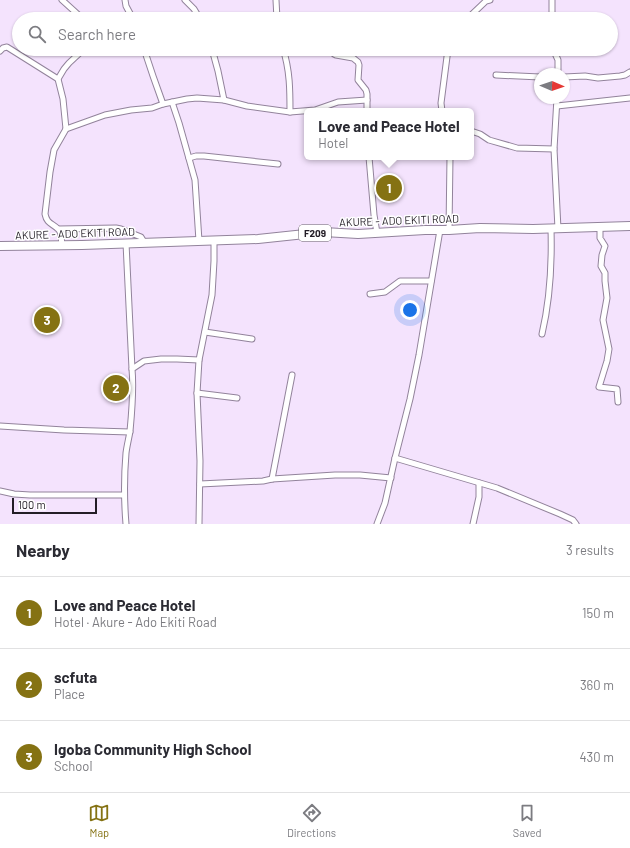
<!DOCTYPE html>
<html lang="en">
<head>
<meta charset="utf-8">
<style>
  :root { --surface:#fff; --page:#f7f7f7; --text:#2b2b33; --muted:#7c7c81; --line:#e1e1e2; --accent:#857213 }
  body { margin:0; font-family:Barlow,sans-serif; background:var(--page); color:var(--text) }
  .compass { position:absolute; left:534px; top:68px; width:36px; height:36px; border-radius:50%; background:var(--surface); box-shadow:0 1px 3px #0004; rotate:92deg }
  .scale { position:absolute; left:12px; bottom:10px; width:85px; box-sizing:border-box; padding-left:4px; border:2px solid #231d26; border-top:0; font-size:11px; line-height:14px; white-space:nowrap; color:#231d26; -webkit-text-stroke:3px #fff; paint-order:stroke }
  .you { position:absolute; left:410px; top:310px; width:14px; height:14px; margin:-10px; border:3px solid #fff; border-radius:50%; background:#1a73e8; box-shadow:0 0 0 6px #1a73e833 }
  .badge { display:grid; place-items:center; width:26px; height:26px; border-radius:50%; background:var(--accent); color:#fff; font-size:13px; font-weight:700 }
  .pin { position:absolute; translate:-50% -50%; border:2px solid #fff; box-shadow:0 1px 4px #0006 }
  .popup { position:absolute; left:304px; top:108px; width:170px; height:52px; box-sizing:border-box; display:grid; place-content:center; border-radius:6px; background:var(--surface); filter:drop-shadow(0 1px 3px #0005); font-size:13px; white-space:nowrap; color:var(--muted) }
  .popup b { font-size:15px; color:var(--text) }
  .popup::after { content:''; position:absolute; left:50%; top:100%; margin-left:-8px; border:8px solid transparent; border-top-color:var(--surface) }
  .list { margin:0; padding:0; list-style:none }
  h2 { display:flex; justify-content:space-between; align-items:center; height:52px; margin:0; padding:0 16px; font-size:17px }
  h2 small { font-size:13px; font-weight:400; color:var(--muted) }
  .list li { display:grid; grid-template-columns:26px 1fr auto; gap:12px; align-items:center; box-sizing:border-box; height:72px; padding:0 16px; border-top:1px solid var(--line) }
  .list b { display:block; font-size:15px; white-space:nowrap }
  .list p { margin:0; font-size:13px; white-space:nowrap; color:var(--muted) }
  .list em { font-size:13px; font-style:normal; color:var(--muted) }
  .icon { flex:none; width:22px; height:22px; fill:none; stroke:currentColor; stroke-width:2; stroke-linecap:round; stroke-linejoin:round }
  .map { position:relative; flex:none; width:630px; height:524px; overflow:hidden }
  .search { position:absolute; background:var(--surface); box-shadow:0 1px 3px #0004; left:12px; right:12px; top:12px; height:44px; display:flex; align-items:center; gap:10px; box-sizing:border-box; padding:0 14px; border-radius:22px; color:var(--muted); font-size:15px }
  .sheet { height:268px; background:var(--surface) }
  nav { display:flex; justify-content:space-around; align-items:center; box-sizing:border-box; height:56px; border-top:1px solid var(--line); background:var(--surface); font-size:11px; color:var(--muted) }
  nav a { display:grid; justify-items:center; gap:2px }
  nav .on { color:var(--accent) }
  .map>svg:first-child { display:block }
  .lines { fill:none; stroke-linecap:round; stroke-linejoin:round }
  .street-casing { stroke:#92839b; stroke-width:7 }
  .primary-casing { stroke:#92839b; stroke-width:10 }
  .street { stroke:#fff; stroke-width:5 }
  .primary { stroke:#fff; stroke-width:8 }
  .labels { text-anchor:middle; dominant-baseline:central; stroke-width:3; stroke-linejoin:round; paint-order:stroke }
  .shield { fill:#fff; stroke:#656167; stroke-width:1 }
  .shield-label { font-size:10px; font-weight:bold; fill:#231d26 }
  .street-label { font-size:11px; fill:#231d26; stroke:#fff }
</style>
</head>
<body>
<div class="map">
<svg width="630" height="524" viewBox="0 0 630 524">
  <rect width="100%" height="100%" fill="#f4e3fd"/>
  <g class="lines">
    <g class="street-casing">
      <g id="street">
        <polyline points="62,0 83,19"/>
        <polyline points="125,0 126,6 133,19"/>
        <polyline points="185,0 194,9 200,19"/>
        <polyline points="276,0 277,19"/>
        <polyline points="552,0 552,19"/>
        <polyline points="467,19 486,1 490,0"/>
        <polyline points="144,49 153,76 163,104"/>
        <path d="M 283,49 C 290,70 290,91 290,112"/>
        <polyline points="333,49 334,54 336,55 353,58 358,62 359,65 358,80 366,90 367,94 367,111"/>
        <polyline points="553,49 558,60 558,74"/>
        <polyline points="0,51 3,48 7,47 58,79"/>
        <polyline points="496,75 540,77"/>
        <polyline points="564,77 585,76 598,78 620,76 625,75 630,72"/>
        <polyline points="557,98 554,149 558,229"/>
        <polyline points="224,100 247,106 290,112 315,110 338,102 367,100"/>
        <polyline points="172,102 179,123 195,180 199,241"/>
        <polyline points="557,106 630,98"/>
        <polyline points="442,111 441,103 448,49"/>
        <polyline points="66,129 105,115 131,110 152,108 163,104 187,99 197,98 224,100 218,71 212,49"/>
        <polyline points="471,131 480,134 489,140 517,148 554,149"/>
        <polyline points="369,157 374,215 377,233"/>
        <polyline points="189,158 196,156 204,156 278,164"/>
        <polyline points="600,227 600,238 605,246 602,255 601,266 605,273 605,281 607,298 603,320 609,349 607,361 599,387 617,389 618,402"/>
        <polyline points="59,229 116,228 121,229 141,237 144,242"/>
        <polyline points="449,230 450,157"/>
        <polyline points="126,243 132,369"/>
        <path d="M 62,245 C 61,240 62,232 58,229 C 52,223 47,224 45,214 L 50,172 L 54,150 L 66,129 L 63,99 L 58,79 L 64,69 L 69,63 L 84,49"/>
        <polyline points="370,294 385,292 400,281 431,281"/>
        <polyline points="205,332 252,339"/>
        <path d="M 542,334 C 550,300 552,264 551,229"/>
        <polyline points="197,393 237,398"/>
        <polyline points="0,426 64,430 130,432"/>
        <polyline points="395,458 497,488 560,514 573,520 576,524"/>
        <polyline points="272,479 292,375"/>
        <polyline points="200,484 263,481 272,479 335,475 360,475 391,478"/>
        <polyline points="0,491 14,494 30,495 124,495"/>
        <path d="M 126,524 C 124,500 124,477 126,453 C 127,445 129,438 130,431 C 132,410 134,390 132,369 L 144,361 L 161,359 L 177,359 L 199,360"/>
        <polyline points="199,524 200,461 197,393 199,360 212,295 214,261 214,241"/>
        <polyline points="377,524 385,503 395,458 410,399 419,355 440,230"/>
        <polyline points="473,524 479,497 479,483"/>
      </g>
    </g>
    <g class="primary-casing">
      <polyline id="primary" points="0,246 82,245 258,239 324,232 358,234 425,230 449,230 480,228 533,229 630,226"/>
    </g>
    <use href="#street" class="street"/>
    <use href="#primary" class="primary"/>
  </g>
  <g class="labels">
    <rect class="shield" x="299" y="225" width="32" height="16" rx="3"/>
    <g class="shield-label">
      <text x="315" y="233">F209</text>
    </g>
    <g class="street-label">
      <text transform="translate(399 220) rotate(-2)">AKURE - ADO EKITI ROAD</text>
      <text transform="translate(75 233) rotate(-2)">AKURE - ADO EKITI ROAD</text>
    </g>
  </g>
</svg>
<svg class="compass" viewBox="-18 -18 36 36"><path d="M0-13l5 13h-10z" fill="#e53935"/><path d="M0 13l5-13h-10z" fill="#7c7c81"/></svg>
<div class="scale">100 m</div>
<div class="you"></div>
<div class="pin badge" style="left:389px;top:188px">1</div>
<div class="popup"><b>Love and Peace Hotel</b>Hotel</div>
<div class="pin badge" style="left:116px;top:388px">2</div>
<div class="pin badge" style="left:47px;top:320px">3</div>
<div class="search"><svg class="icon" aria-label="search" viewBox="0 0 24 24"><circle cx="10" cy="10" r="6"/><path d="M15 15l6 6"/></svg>Search here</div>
</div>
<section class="sheet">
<h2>Nearby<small>3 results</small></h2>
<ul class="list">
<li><span class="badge">1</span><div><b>Love and Peace Hotel</b><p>Hotel · Akure - Ado Ekiti Road</p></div><em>150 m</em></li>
<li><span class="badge">2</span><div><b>scfuta</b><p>Place</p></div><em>360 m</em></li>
<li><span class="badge">3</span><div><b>Igoba Community High School</b><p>School</p></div><em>430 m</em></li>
</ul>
</section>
<nav>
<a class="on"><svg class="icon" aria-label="map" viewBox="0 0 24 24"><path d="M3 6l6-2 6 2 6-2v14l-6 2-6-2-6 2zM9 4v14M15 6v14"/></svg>Map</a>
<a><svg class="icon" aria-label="directions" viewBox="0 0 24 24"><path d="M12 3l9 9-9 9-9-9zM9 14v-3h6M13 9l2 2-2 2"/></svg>Directions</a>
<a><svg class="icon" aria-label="saved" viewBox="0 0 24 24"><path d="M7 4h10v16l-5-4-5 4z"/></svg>Saved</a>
</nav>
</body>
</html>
